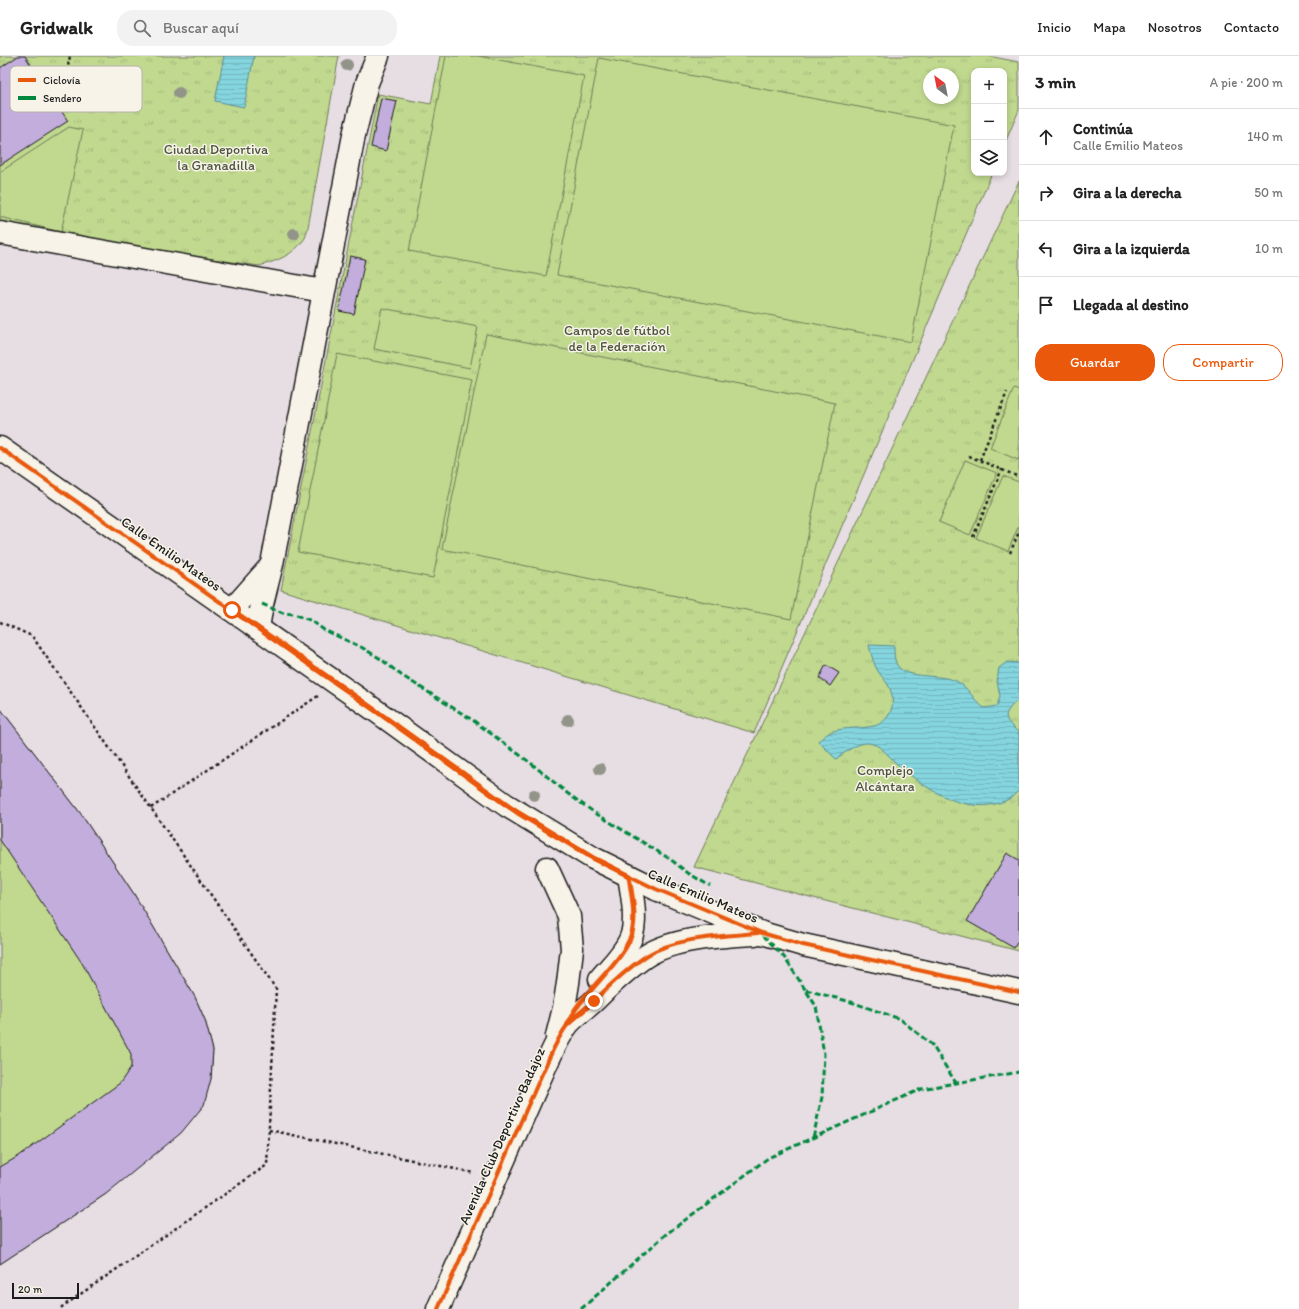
<!DOCTYPE html>
<html lang="es">
<head>
<meta charset="utf-8">
<style>
  :root { --surface:#fff; --page:#f2f2f2; --text:#222; --muted:#767676; --line:#e0e0e0; --accent:#ea580c }
  body { margin:0; font-family:Itim,sans-serif; background:var(--page); color:var(--text) }
  .controls { position:absolute; right:12px; top:12px; display:grid; overflow:hidden; border-radius:8px; box-shadow:0 2px 6px #0003 }
  .controls button { width:36px; height:36px; display:grid; place-items:center; padding:0; border:0; border-bottom:1px solid var(--line); background:var(--surface); color:var(--text); font:20px sans-serif }
  .compass { position:absolute; left:923px; top:12px; width:36px; height:36px; border-radius:50%; background:var(--surface); box-shadow:0 2px 6px #0003; rotate:328deg }
  .scale { position:absolute; left:12px; bottom:10px; width:67px; box-sizing:border-box; padding-left:4px; border:2px solid #1c1c1c; border-top:0; font-size:11px; line-height:14px; white-space:nowrap; color:#1c1c1c; -webkit-text-stroke:3px #f7f3e8; paint-order:stroke }
  .stop { position:absolute; width:12px; height:12px; margin:-9px; border:3px solid #ea580c; border-radius:50%; background:#fff }
  .stop.end { background:#ea580c; border-color:#fff; box-shadow:0 1px 4px #0008 }
  .list { margin:0; padding:0; list-style:none }
  h2 { display:flex; justify-content:space-between; align-items:center; height:52px; margin:0; padding:0 16px; font-size:17px }
  h2 small { font-size:13px; font-weight:400; color:var(--muted) }
  .list li { display:grid; grid-template-columns:26px 1fr auto; gap:12px; align-items:center; box-sizing:border-box; height:56px; padding:0 16px; border-top:1px solid var(--line) }
  .list b { display:block; font-size:15px; white-space:nowrap }
  .list p { margin:0; font-size:13px; white-space:nowrap; color:var(--muted) }
  .list em { font-size:13px; font-style:normal; color:var(--muted) }
  .actions { display:flex; gap:8px; padding:12px 16px }
  .actions a { flex:1; padding:9px 0; border:1px solid var(--accent); border-radius:16px; text-align:center; font-size:14px; color:var(--accent) }
  .actions .main { background:var(--accent); color:#fff }
  .icon { flex:none; width:22px; height:22px; fill:none; stroke:currentColor; stroke-width:2; stroke-linecap:round; stroke-linejoin:round }
  .map { position:relative; flex:none; width:1019px; height:1253px; overflow:hidden }
  header { display:flex; align-items:center; gap:24px; box-sizing:border-box; height:56px; padding:0 20px; background:var(--surface); border-bottom:1px solid var(--line) }
  header strong { font-size:19px }
  nav { display:flex; gap:22px; margin-inline-start:auto; font-size:14px }
  .search { width:280px; height:36px; background:var(--page); display:flex; align-items:center; gap:10px; box-sizing:border-box; padding:0 14px; border-radius:16px; color:var(--muted); font-size:15px }
  main { display:flex }
  aside { flex:1; background:var(--surface) }
  .map>svg:first-child { display:block }
  .park { fill:url(#park-tufts); stroke:#6e7a56; fill-rule:evenodd }
  .pitch { fill:#c0d98f; stroke:#6e7a56 }
  .water { fill:url(#water-rules); stroke:#5b8b90 }
  .building { fill:#c2addc; stroke:#1c1c1c }
  .lines { fill:none; stroke-linecap:round; stroke-linejoin:round }
  .minor-casing { stroke:#1c1c1c; stroke-width:25 }
  .path { stroke:#1c1c1c; stroke-width:2.5; stroke-dasharray:3 3; stroke-linecap:butt }
  .minor { stroke:#f7f3e8; stroke-width:22 }
  .quiet { stroke:#00873e; stroke-width:3; stroke-dasharray:6 3; stroke-linecap:butt }
  .cycleway-casing { stroke:#f7f3e8; stroke-width:6 }
  .cycleway { stroke:#e8590c; stroke-width:4 }
  .tree { fill:#929389 }
  .route { stroke:#ea580c; stroke-width:5 }
  .labels { text-anchor:middle; dominant-baseline:central; stroke-width:3; stroke-linejoin:round; paint-order:stroke }
  .park-label { font-size:14px; fill:#4d553e; stroke:#f7f3e8 }
  .street-label { font-size:14px; fill:#1c1c1c; stroke:#f7f3e8 }
  .key { fill:#f7f3e8; stroke:#b5b2ab; stroke-width:1 }
  .key-label { font-size:11px; fill:#1c1c1c }
</style>
</head>
<body>
<header>
<strong>Gridwalk</strong>
<div class="search"><svg class="icon" aria-label="search" viewBox="0 0 24 24"><circle cx="10" cy="10" r="6"/><path d="M15 15l6 6"/></svg>Buscar aquí</div>
<nav><a>Inicio</a><a>Mapa</a><a>Nosotros</a><a>Contacto</a></nav>
</header>
<main>
<div class="map">
<svg width="1019" height="1253" viewBox="0 0 1019 1253">
  <defs>
    <pattern id="park-tufts" width="24" height="20" patternUnits="userSpaceOnUse"><rect width="24" height="20" fill="#c0d98f"/><path d="M3 7l-1-3M5 7V3M7 7l1-3M15 17l-1-3M17 17v-4M19 17l1-3" fill="none" stroke="#a4ba7b"/></pattern>
    <pattern id="water-rules" width="6" height="5" patternUnits="userSpaceOnUse"><rect width="6" height="5" fill="#85d5de"/><path d="M0 2.5h6" fill="none" stroke="#72b6be"/></pattern>
  </defs>
  <rect width="100%" height="100%" fill="#e7dee4"/>
  <filter id="ink" filterUnits="userSpaceOnUse"><feTurbulence type="fractalNoise" baseFrequency=".025" numOctaves="2"/><feDisplacementMap in="SourceGraphic" scale="8" xChannelSelector="R" yChannelSelector="G"/><feConvolveMatrix kernelMatrix="1 2 1 2 8 2 1 2 1" color-interpolation-filters="sRGB"/></filter>
  <g filter="url(#ink)">
    <g class="park">
      <path d="M 0,0 L 339,0 L 309,166 C 308,171 307,177 305,182 C 294,199 277,205 259,210 L 65,181 L 0,165 Z"/>
      <path d="M 440,0 L 988,0 L 1019,6 L 1019,54 L 1004,89 L 1004,15 L 974,15 L 974,117 L 992,117 L 754,677 L 281,534 L 378,38 L 431,48 ZM 929,18 L 953,18 L 953,42 L 929,42 Z"/>
      <polygon points="1019,125 1019,895 694,811"/>
    </g>
    <g class="pitch">
      <polygon points="446,0 478,0 584,20 546,220 409,195"/>
      <polygon points="599,2 954,69 911,286 557,219"/>
      <polygon points="69,71 83,74 61,176 0,161 0,116"/>
      <polygon points="382,252 478,271 470,312 374,293"/>
      <polygon points="486,278 835,347 791,563 442,493"/>
      <polygon points="337,298 472,324 433,522 298,496"/>
      <polygon points="1014,332 1019,334 1019,401 1018,404 990,392"/>
      <polygon points="965,404 997,417 970,479 939,466"/>
      <polygon points="1003,420 1019,426 1019,469 1008,495 976,482"/>
      <polygon points="0,652 81,758 134,838 195,941 205,964 213,994 211,1023 106,1138 0,1208"/>
    </g>
    <g class="water">
      <polygon points="224,0 254,0 244,51 215,45"/>
      <path d="M 869,589 L 894,590 C 894,595 894,604 897,609 C 905,624 943,617 958,626 C 969,632 974,645 984,652 L 997,650 L 1000,640 L 997,625 L 999,612 L 1007,606 L 1019,607 L 1019,643 C 1001,659 1003,662 1019,677 L 1019,734 C 1015,738 1012,742 1007,744 C 968,762 925,733 897,708 C 888,700 881,688 868,687 C 858,686 844,697 836,703 L 818,685 C 823,682 828,676 834,675 C 847,671 861,673 874,670 C 889,666 896,650 891,636 C 889,627 882,622 878,615 C 873,607 871,597 869,589 Z"/>
    </g>
    <g class="building">
      <polygon points="18,0 25,0 68,65 0,109 0,12"/>
      <polygon points="381,42 397,45 386,95 371,91"/>
      <polygon points="350,200 365,203 354,258 339,255"/>
      <polygon points="826,609 839,617 830,630 819,622"/>
      <polygon points="0,652 81,758 134,838 195,941 205,964 213,994 211,1023 204,1049 181,1077 106,1138 0,1208 0,1111 19,1100 120,1027 131,1011 131,998 82,907 0,784"/>
      <polygon points="1007,797 1019,804 1019,883 1014,892 967,865"/>
    </g>
    <g class="lines">
      <g class="minor-casing">
        <g id="minor">
          <polyline points="0,177 323,235"/>
          <polyline points="0,392 379,657 506,749 593,802 656,833 762,877 803,889 1019,936"/>
          <polyline points="232,554 270,511"/>
          <polyline points="258,572 262,548 272,508 354,79 367,27 378,0"/>
          <polyline points="547,812 569,860 572,893 568,927 564,952 557,980"/>
          <path d="M 600,923 C 610,911 623,899 630,884 C 638,867 632,838 629,820"/>
          <path d="M 438,1253 L 545,1011 C 552,996 558,981 568,968 C 576,959 587,952 595,944 C 611,928 627,913 646,900 C 674,882 722,880 755,878"/>
        </g>
      </g>
      <g class="path">
        <polyline points="54,34 65,25 70,0"/>
        <polyline points="969,400 1019,421"/>
        <polyline points="980,404 1007,336"/>
        <polyline points="973,481 1002,413"/>
        <polyline points="1010,497 1019,476"/>
        <polyline points="0,566 32,580 276,933 267,1109 59,1253"/>
        <polyline points="151,752 318,640"/>
        <polyline points="269,1074 474,1117"/>
      </g>
      <use href="#minor" class="minor"/>
      <g class="quiet">
        <polyline points="262,548 283,557 294,558 312,565 324,574 361,591 381,603 401,619 474,665 532,708 567,737 595,757 670,803 688,817 710,830"/>
        <polyline points="763,879 784,901 816,950 824,998 822,1041 813,1082"/>
        <polyline points="806,934 851,946 900,963 932,989 956,1027"/>
        <polyline points="581,1253 665,1179 768,1102 921,1033 1019,1016"/>
      </g>
      <g class="cycleway-casing">
        <g id="cycleway">
          <polyline points="0,392 379,657 506,749 593,802 656,833 762,877 803,889 1019,936"/>
          <path d="M 438,1253 L 545,1011 C 552,996 558,981 568,968 C 576,959 587,952 595,944 C 611,928 627,913 646,900 C 675,881 724,880 758,877"/>
        </g>
      </g>
      <use href="#cycleway" class="cycleway"/>
    </g>
    <g class="tree">
      <circle cx="347" cy="9" r="6"/>
      <circle cx="179" cy="37" r="6"/>
      <circle cx="294" cy="178" r="6"/>
      <circle cx="568" cy="664" r="6"/>
      <circle cx="600" cy="713" r="6"/>
      <circle cx="534" cy="739" r="6"/>
    </g>
  </g>
  <g class="lines" filter="url(#ink)">
    <path class="route" d="M 232,554 L 379,657 L 518,757 L 593,802 L 629,820 C 631,836 636,855 633,872 C 630,898 592,929 577,951 C 573,956 571,962 568,968 L 594,945"/>
  </g>
  <g class="labels">
    <g class="park-label">
      <text x="216" y="93">Ciudad Deportiva<tspan x="216" dy="16">la Granadilla</tspan></text>
      <text x="617" y="274">Campos de fútbol<tspan x="617" dy="16">de la Federación</tspan></text>
      <text x="885" y="714">Complejo<tspan x="885" dy="16">Alcántara</tspan></text>
    </g>
    <g class="street-label">
      <text transform="translate(171 498) rotate(35)">Calle Emilio Mateos</text>
      <text transform="translate(703 840) rotate(23)">Calle Emilio Mateos</text>
      <text transform="translate(502 1080) rotate(-66)">Avenida Club Deportivo Badajoz</text>
    </g>
  </g>
  <rect x="10" y="10" width="132" height="46" rx="6" class="key"/>
  <rect x="18" y="22" width="18" height="4" fill="#e8590c"/>
  <rect x="18" y="40" width="18" height="4" fill="#00873e"/>
  <g class="key-label">
    <text x="43" y="28">Ciclovía</text>
    <text x="43" y="46">Sendero</text>
  </g>
</svg>
<div class="controls">
<button>+</button>
<button>−</button>
<button><svg class="icon" aria-label="layers" viewBox="0 0 24 24"><path d="M12 4l9 5-9 5-9-5zM3 14l9 5 9-5"/></svg></button>
</div>
<svg class="compass" viewBox="-18 -18 36 36"><path d="M0-13l5 13h-10z" fill="#e53935"/><path d="M0 13l5-13h-10z" fill="#767676"/></svg>
<div class="scale">20 m</div>
<div class="stop" style="left:232px;top:554px"></div>
<div class="stop end" style="left:594px;top:945px"></div>
</div>
<aside>
<h2>3 min<small>A pie · 200 m</small></h2>
<ul class="list">
<li><svg class="icon" aria-label="ahead" viewBox="0 0 24 24"><path d="M12 20V5M6 11l6-6 6 6"/></svg><div><b>Continúa</b><p>Calle Emilio Mateos</p></div><em>140 m</em></li>
<li><svg class="icon" aria-label="right" viewBox="0 0 24 24"><path d="M7 20v-9h11M14 6l5 5-5 5"/></svg><div><b>Gira a la derecha</b></div><em>50 m</em></li>
<li><svg class="icon" aria-label="left" viewBox="0 0 24 24"><path d="M17 20v-9H6M10 6l-5 5 5 5"/></svg><div><b>Gira a la izquierda</b></div><em>10 m</em></li>
<li><svg class="icon" aria-label="arrive" viewBox="0 0 24 24"><path d="M6 21V4h12l-3 4 3 4H6"/></svg><div><b>Llegada al destino</b></div></li>
</ul>
<div class="actions"><a class="main">Guardar</a><a>Compartir</a></div>
</aside>
</main>
</body>
</html>
